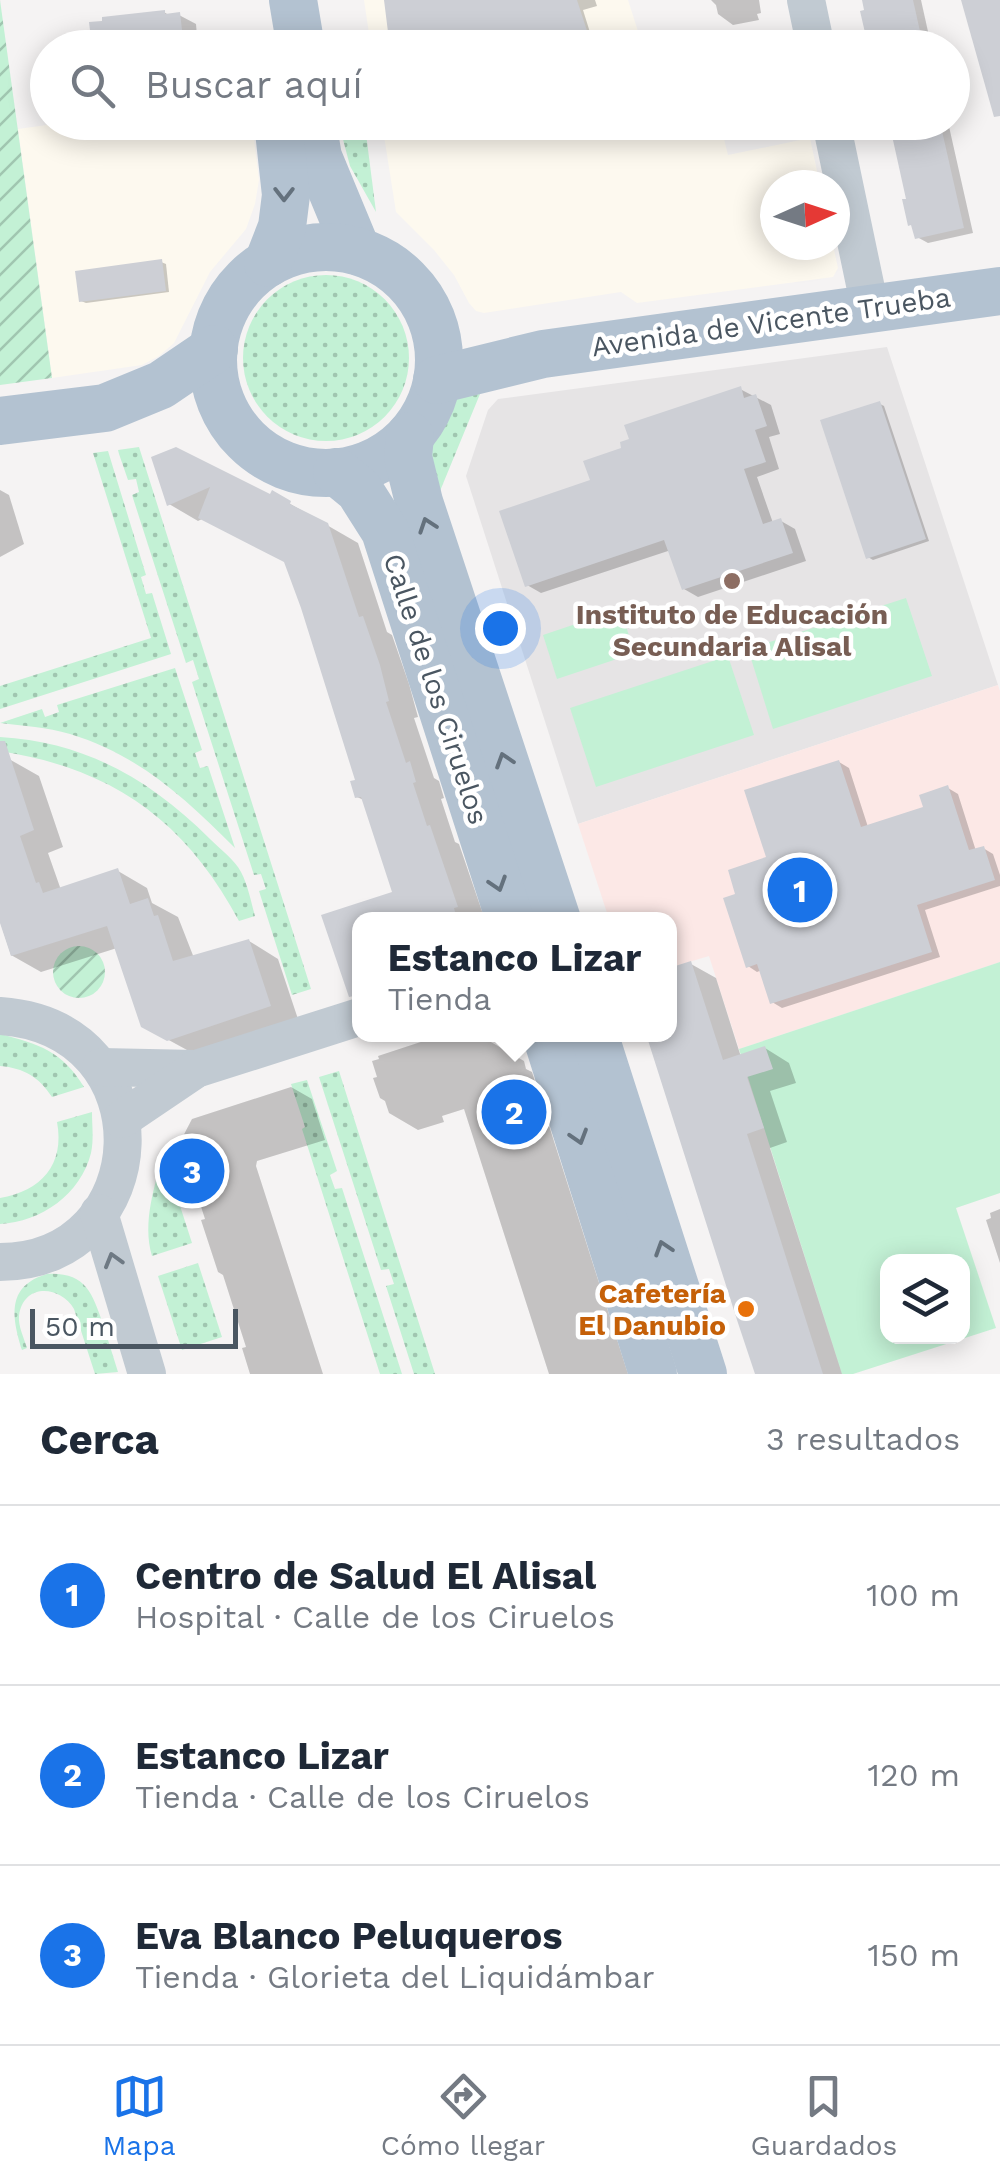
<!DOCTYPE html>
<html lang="es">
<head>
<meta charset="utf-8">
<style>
  :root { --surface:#fff; --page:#f6f6f7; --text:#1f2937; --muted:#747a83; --line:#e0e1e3; --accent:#1a73e8 }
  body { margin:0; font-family:"Work Sans",sans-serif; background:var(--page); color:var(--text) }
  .controls { position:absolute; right:30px; bottom:30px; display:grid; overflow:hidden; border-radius:20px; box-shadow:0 5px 25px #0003 }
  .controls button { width:90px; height:90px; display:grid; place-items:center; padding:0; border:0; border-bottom:2px solid var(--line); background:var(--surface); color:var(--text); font:50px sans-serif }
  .compass { position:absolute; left:760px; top:170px; width:90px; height:90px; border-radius:50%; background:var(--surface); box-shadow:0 5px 25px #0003; rotate:87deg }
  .scale { position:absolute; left:30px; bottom:25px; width:208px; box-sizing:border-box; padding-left:10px; border:5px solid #4a5661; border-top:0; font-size:28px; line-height:35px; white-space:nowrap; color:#4a5661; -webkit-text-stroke:8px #fff; paint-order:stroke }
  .you { position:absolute; left:500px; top:628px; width:35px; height:35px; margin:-25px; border:8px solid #fff; border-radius:50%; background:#1a73e8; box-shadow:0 0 0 15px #1a73e833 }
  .badge { display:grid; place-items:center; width:65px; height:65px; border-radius:50%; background:var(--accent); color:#fff; font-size:32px; font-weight:700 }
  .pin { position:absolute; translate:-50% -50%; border:5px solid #fff; box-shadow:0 2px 10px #0006 }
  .popup { position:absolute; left:352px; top:912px; width:325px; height:130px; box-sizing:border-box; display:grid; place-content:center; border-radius:20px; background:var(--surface); filter:drop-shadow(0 2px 8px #0005); font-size:32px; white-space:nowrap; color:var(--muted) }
  .popup b { font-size:38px; color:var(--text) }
  .popup::after { content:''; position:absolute; left:50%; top:100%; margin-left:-20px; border:20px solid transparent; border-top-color:var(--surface) }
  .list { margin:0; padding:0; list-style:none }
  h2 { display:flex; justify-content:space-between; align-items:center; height:130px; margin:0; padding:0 40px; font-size:42px }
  h2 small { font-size:32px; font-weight:400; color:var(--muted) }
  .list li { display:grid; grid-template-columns:65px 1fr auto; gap:30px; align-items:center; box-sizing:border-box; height:180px; padding:0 40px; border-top:2px solid var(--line) }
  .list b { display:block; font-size:38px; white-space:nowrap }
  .list p { margin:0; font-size:32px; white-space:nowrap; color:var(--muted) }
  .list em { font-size:32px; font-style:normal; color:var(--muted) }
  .icon { flex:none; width:55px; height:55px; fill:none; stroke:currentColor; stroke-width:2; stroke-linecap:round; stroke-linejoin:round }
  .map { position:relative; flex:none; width:1000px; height:1374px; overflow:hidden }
  .search { position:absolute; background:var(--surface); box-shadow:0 5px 25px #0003; left:30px; right:30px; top:30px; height:110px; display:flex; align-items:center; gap:25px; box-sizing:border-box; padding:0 35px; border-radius:55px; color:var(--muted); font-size:38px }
  .sheet { height:670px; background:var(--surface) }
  nav { display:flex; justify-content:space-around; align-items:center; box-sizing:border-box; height:140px; border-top:2px solid var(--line); background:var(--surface); font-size:28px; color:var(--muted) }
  nav a { display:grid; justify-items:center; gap:5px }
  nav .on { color:var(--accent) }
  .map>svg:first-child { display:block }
  .commercial { fill:#fdf9ef }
  .education { fill:#e6e4e5 }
  .medical { fill:#fce8e6 }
  .grass { fill:url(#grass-dots) }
  .park { fill:#c3f1d5; fill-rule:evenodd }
  .garden { fill:url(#garden-furrows) }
  .shadow { fill:#0003 }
  .building { fill:#cdcfd5 }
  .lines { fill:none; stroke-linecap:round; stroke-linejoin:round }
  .minor { stroke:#c1cad2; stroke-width:38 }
  .major { stroke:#b3c2d1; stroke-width:48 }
  .oneway { stroke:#64717d }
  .oneway2 { stroke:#6e7983 }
  .education-dot { fill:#8d6e63; stroke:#fff; stroke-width:4 }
  .food-dot { fill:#e8710a; stroke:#fff; stroke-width:4 }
  .labels { text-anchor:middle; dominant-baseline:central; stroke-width:9; stroke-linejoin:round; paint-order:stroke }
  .street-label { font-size:28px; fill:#4a5661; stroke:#fff }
  .education-label { font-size:28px; font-weight:bold; fill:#785e54; stroke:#fff }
  .food-label { font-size:28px; font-weight:bold; fill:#c56008; stroke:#fff; text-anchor:end }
</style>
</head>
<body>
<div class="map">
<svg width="1000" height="1374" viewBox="0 0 1000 1374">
  <defs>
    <pattern id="grass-dots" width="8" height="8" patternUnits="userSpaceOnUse" patternTransform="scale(2.5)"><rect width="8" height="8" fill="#c3f1d5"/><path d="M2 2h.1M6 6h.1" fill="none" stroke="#a0c6b0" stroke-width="1.8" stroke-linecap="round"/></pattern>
    <pattern id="garden-furrows" width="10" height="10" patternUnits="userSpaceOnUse" patternTransform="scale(2.5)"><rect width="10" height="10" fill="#c3f1d5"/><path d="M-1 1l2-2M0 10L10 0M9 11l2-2" fill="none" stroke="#a0c6b0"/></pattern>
  </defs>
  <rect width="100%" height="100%" fill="#f5f3f3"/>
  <g class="commercial">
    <polygon points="364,0 628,0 643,47 371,47"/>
    <polygon points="68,122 252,123 259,180 255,204 246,229 210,272 174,343 159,356 142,365 52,378 18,129"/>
    <polygon points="382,123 720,123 728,155 810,138 820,185 775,185 775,245 833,245 838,268 833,277 637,303 621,292 484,313 476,311 469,303 454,275 434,250 396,212"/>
  </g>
  <polygon class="education" points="887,347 998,685 578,824 466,476 488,410 498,399"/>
  <polygon class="medical" points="998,685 1000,691 1000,962 739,1049 709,956 669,968 669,920 609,919 578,824"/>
  <g class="grass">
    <polygon points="365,126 376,212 350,166 340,128"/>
    <circle cx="326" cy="358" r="83"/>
    <path d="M 480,394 L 440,491 C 437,478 431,463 430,449 C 429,433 446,408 456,396 Z"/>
    <polygon points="139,447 311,989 292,995 259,891 266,889 261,874 254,875 192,682 199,679 193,660 186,663 132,495 139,492 136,479 128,480 119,454 118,450"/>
    <polygon points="108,451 146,575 141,577 146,594 152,593 171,654 0,709 0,686 151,638 93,453"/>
    <path d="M 175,668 L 202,750 L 195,753 L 200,768 L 208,766 L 235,848 C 185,798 139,755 70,734 C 47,727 23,726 0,723 L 42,709 L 45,717 L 59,712 L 57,705 Z"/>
    <path d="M 0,737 C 85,742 150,779 210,839 C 220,849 235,860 241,872 C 248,885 251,902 255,916 L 239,921 C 185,820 113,769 0,751 Z"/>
    <path d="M 0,1034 C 39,1044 62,1051 84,1087 L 52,1097 C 39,1077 24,1068 0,1066 Z"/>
    <polygon points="339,1071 435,1374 414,1374 386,1286 394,1284 389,1269 381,1270 319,1077"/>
    <polygon points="307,1080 337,1171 330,1175 335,1189 342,1188 402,1374 380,1374 302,1129 305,1127 291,1084"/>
    <path d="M 92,1112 C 92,1126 94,1140 91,1153 C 81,1194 41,1222 0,1224 L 0,1198 C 41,1191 65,1165 57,1122 Z"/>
    <path d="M 163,1153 L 192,1243 L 152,1256 C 142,1221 155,1187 163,1153 Z"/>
    <polygon points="198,1263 222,1337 182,1350 158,1276"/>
    <path d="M 47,1274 C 85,1272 92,1292 103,1324 C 108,1340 113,1356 118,1372 L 95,1374 L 74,1309 C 60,1285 23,1283 19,1316 C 18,1326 24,1338 27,1348 L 22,1350 C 12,1317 6,1286 47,1274 Z"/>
  </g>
  <g class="park">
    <polygon points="906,598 932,676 773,729 748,649"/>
    <polygon points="620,609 635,653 557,679 543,635"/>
    <polygon points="728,656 754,735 596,787 570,708"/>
    <path d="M 1000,962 L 1000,1193 L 956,1208 L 996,1328 L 853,1374 L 842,1374 L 739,1049 ZM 888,1262 L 962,1262 L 962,1336 L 888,1336 Z"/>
  </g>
  <g class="garden">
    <polygon points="0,0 52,378 0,385"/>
    <circle cx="79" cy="972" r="26"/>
  </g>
  <g class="shadow">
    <polygon points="387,0 595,0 597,6 583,10 593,42 574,48 393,48"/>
    <polygon points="711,0 759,0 761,13 757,14 759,20 733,25 718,14 716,5"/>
    <polygon points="865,0 921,0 931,45 915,48 877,48"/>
    <polygon points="164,12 170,16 179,15 196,24 197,36 201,39 202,48 91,48 90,40"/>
    <polygon points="888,122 948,122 973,233 928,243 917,237 894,134 890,131"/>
    <polygon points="161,262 166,264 169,292 86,303 81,301"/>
    <polygon points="740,389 771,405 780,434 769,437 779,469 757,477 773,523 781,521 795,529 806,561 698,597 684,589 671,550 541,593 527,585 593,482 624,449"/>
    <polygon points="880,404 884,406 929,541 873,560 868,557"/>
    <polygon points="154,458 271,498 273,494 358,543 387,632 392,635 409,684 418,717 414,718 434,778 439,781 444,798 441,799 455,842 459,844 485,920 359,920 359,988 325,918 395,893 366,801 357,797 358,781 287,562 204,518 198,521 169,504"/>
    <polygon points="0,490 9,495 24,544 0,557"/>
    <polygon points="9,759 39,776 63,847 48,853 61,890 118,871 147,888 152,903 178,917 194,958 249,941 278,959 299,1022 198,1056 143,1026 117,948 41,972 11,955 0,921 0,762"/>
    <polygon points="839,762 849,768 868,827 926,809 948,788 958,794 976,851 983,848 993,854 1000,875 1000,886 925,910 940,957 782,1008 772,1002 762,970 757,972 748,966 738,896 769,859"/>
    <polygon points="691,964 716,978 741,1057 765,1048 789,1063 796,1083 770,1091 787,1142 770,1148 842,1374 757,1374 669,1034 669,971"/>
    <polygon points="445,1034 477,1034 524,1061 526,1069 532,1072 628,1374 549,1374 464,1109 442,1116 444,1122 418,1130 389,1113 385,1101 380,1098 373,1078 377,1077 372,1061 379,1059 378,1056"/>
    <polygon points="291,1087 312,1099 325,1140 257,1161 256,1166 323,1374 250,1374 242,1348 246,1347 223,1275 218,1272 201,1220 205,1219 180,1142 192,1119"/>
    <polygon points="1000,1209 1000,1263 986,1220 991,1218 990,1213"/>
  </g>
  <g class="building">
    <polygon points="384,0 577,0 590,40 564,48 390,48"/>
    <polygon points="862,0 913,0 922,40 887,48 872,48 870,37 866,37 860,11 864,10"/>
    <polygon points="961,0 1000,0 1000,116 994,117"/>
    <polygon points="165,10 165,14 180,12 184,48 92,48 89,22 102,21 102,17"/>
    <polygon points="889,122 940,122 964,228 915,239 911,225 908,226 902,199 906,199"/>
    <polygon points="162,259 166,291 79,302 75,271"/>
    <polygon points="741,386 744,398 756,394 767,426 755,430 766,462 744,469 763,524 781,518 793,553 682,590 664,540 525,587 499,511 590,480 583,461 621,448 620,442 629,439 624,425"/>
    <polygon points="880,401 926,539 866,559 820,420"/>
    <polygon points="176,447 270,494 272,490 291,501 290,504 328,523 359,617 363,616 380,665 389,701 386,702 406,763 410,761 416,782 413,783 427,826 430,825 458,907 454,908 457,920 359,920 359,995 349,997 321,915 392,892 361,797 355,798 350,781 355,780 301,608 284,562 198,518 210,487 167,506 151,457"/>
    <polygon points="0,741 5,741 34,830 20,836 36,883 39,882 43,893 118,868 130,904 148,898 154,916 158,915 173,961 249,939 271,1006 167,1041 141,1027 107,926 11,956 0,923"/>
    <polygon points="839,760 861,827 923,807 919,795 948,785 969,850 984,846 995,880 917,905 932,952 770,1004 757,964 746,968 723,898 735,894 728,870 766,857 744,790"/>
    <polygon points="691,961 723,1060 765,1046 773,1069 747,1077 764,1128 747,1134 823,1374 755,1374 737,1320 646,1034 669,1034 669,968"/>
  </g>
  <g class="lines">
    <g class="minor">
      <polyline points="806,0 816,48"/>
      <polyline points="831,122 870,308"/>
      <path d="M 0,1016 C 170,1028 157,1262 0,1262"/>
      <polyline points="101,1067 196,1069"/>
      <polyline points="122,1119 196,1069 359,1017"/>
      <polyline points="99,1213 147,1374"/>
    </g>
    <g class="major">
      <polyline points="293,0 301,48"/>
      <polyline points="312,122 318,157 357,251"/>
      <circle cx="326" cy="360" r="113"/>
      <polyline points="268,263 282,227 286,195 278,122"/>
      <polyline points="437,380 543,354 1000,291"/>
      <polyline points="0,421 105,408 161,385 214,349"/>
      <polyline points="410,436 408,457 419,502 557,920"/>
      <polyline points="337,472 359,490 385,531 510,920"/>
      <polyline points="546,1034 653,1374"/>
      <polyline points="594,1034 703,1374"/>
    </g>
  </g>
  <defs><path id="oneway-chevron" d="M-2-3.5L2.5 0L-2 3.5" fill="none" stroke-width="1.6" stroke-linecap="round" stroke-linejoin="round" transform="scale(2.5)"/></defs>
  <g class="oneway">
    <use href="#oneway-chevron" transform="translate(284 194) rotate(90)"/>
    <use href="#oneway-chevron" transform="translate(427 525) rotate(-109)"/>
    <use href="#oneway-chevron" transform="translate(504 760) rotate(-108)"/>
    <use href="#oneway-chevron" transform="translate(498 884) rotate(72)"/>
    <use href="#oneway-chevron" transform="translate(579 1137) rotate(73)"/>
    <use href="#oneway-chevron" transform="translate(663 1248) rotate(-108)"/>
  </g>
  <use class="oneway2" href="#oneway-chevron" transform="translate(113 1260) rotate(-106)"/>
  <circle class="education-dot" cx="732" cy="581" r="10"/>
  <circle class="food-dot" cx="746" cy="1309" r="10"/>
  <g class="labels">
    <g class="street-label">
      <text transform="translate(771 322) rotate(-8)">Avenida de Vicente Trueba</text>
      <text transform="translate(436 689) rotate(72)">Calle de los Ciruelos</text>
    </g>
    <g class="education-label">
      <text x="732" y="614">Instituto de Educación<tspan x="732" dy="32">Secundaria Alisal</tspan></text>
    </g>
    <g class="food-label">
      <text x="726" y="1293">Cafetería<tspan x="726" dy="32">El Danubio</tspan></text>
    </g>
  </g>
</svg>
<div class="controls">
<button><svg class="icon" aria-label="layers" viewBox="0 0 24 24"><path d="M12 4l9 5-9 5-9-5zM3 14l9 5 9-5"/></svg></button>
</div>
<svg class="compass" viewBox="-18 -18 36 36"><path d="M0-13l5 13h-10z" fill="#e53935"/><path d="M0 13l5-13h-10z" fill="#747a83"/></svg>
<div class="scale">50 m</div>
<div class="you"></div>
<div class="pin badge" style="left:800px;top:890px">1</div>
<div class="pin badge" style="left:514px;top:1112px">2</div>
<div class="popup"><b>Estanco Lizar</b>Tienda</div>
<div class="pin badge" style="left:192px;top:1171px">3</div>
<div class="search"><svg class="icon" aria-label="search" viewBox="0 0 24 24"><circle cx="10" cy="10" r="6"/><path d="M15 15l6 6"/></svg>Buscar aquí</div>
</div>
<section class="sheet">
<h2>Cerca<small>3 resultados</small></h2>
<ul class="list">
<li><span class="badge">1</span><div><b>Centro de Salud El Alisal</b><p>Hospital · Calle de los Ciruelos</p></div><em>100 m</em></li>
<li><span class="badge">2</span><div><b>Estanco Lizar</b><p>Tienda · Calle de los Ciruelos</p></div><em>120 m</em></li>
<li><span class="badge">3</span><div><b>Eva Blanco Peluqueros</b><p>Tienda · Glorieta del Liquidámbar</p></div><em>150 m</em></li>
</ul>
</section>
<nav>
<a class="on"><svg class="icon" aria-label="map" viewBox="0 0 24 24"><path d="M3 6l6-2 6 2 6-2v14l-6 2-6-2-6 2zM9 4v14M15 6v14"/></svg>Mapa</a>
<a><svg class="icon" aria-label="directions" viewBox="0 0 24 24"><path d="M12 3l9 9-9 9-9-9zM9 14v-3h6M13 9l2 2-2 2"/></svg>Cómo llegar</a>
<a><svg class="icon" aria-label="saved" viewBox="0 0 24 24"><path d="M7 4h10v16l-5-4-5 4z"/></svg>Guardados</a>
</nav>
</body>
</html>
